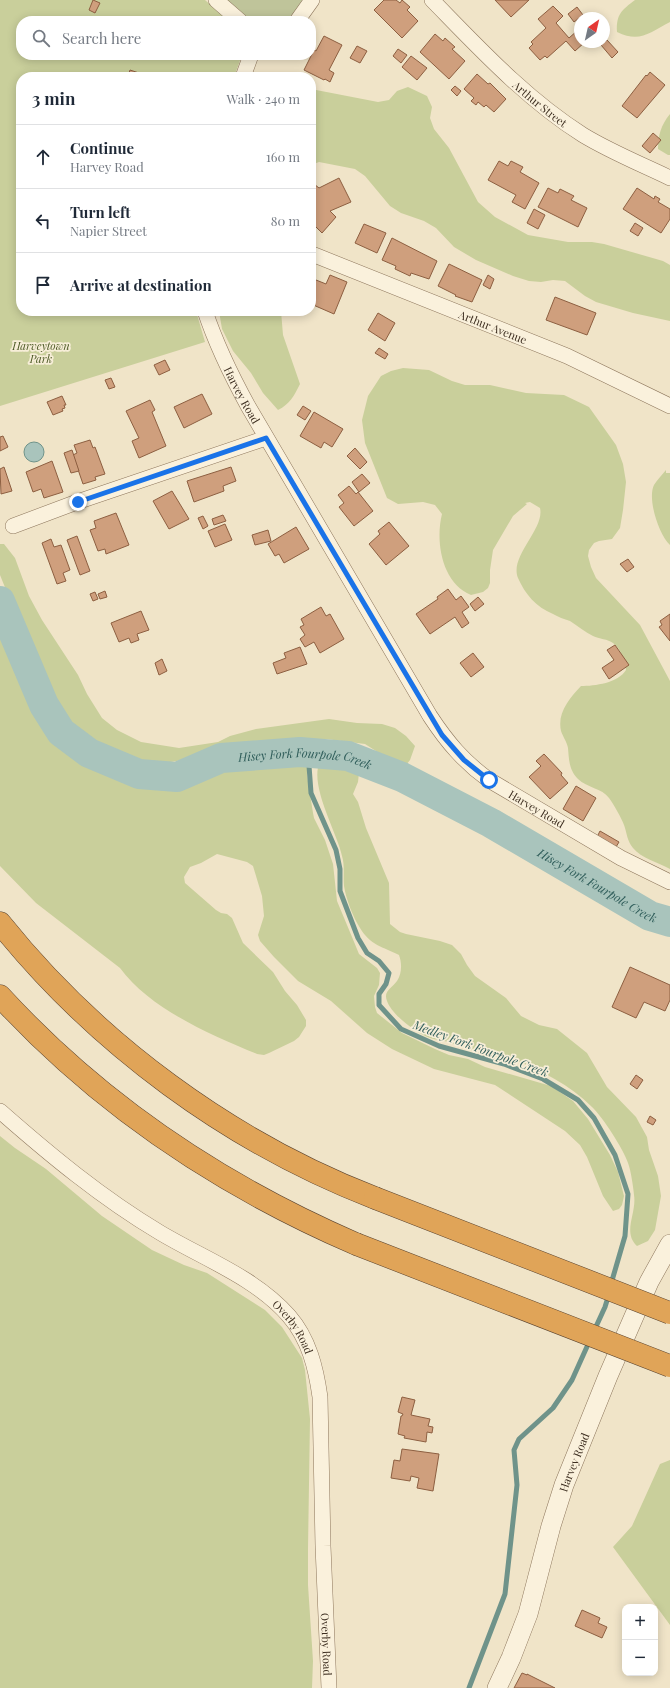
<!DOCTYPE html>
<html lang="en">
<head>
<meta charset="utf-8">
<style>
  :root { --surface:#fff; --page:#f2f2f3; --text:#1f2937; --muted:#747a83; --line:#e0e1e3 }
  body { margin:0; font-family:"Playfair Display",serif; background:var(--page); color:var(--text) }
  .controls { position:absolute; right:12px; bottom:12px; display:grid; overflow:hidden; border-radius:8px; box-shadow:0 2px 10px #0003 }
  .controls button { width:36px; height:36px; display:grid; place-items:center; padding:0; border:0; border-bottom:1px solid var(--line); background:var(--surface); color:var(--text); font:20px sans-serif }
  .compass { position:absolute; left:574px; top:12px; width:36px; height:36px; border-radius:50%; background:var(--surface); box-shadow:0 2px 10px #0003; rotate:34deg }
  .stop { position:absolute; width:12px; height:12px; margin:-9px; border:3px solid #1a73e8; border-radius:50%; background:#fff }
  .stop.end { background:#1a73e8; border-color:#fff; box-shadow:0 1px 4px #0008 }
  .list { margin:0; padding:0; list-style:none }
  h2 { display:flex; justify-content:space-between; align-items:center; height:52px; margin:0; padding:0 16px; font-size:17px }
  h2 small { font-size:13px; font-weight:400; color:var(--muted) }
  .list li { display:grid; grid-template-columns:26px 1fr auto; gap:12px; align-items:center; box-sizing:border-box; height:64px; padding:0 16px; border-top:1px solid var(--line) }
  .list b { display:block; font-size:15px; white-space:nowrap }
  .list p { margin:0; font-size:13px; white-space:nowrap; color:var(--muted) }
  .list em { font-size:13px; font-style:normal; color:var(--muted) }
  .icon { flex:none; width:22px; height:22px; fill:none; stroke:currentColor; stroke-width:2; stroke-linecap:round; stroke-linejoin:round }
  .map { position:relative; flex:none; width:670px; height:1688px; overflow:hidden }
  .search { position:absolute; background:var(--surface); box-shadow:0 2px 10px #0003; left:16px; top:16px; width:300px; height:44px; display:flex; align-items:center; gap:10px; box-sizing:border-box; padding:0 14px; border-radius:16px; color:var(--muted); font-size:15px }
  .panel { position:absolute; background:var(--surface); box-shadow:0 2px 10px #0003; left:16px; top:72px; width:300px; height:244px; border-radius:16px }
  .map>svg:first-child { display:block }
  .green { fill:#c9cf9b }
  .cemetery { fill:#bfc49a }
  .water { fill:#a9c4bc; stroke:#6f938a }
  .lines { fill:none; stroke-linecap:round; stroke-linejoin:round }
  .stream { stroke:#6f938a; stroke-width:5 }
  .river { stroke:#a9c4bc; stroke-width:30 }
  .building { fill:#cf9f7d; stroke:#8d5f41 }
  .minor-casing { stroke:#8d765c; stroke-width:16 }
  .tertiary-casing { stroke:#8d765c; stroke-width:20 }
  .motorway-casing { stroke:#5b4430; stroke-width:23 }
  .minor { stroke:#faf1dc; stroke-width:15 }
  .tertiary { stroke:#faf1dc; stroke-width:19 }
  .motorway { stroke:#e0a458; stroke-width:22 }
  .motorway-bridge-casing { stroke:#5b4430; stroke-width:23; stroke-linecap:butt }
  .motorway-bridge { stroke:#e0a458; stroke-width:22 }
  .route { stroke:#1a73e8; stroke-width:5 }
  .labels { text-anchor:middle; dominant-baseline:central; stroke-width:3.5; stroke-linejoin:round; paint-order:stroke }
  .street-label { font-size:11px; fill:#3d2e20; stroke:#f7eed8 }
  .park-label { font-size:11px; font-style:italic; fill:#4d5a26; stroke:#f7eed8 }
  .water-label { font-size:12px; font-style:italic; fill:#2f5d5a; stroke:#f7eed8 }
</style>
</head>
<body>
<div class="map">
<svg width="670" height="1688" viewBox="0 0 670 1688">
  <rect width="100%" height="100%" fill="#f0e4c8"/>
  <g class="green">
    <polygon points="0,0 205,0 229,21 21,21 21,55 242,55 234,77 21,77 21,311 196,311 205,342 0,406"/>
    <path d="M 635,0 L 670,0 L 670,22 C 649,33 640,43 617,32 C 616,14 622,10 635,0 Z"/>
    <polygon points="408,87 427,96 432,107 430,118 434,129 449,148 478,202 495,217 528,235 568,242 592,242 604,244 663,261 670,265 670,321 633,313 596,302 585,296 565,281 553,280 541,282 529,281 513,276 476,260 454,247 436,228 424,221 401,213 390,206 365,176 355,169 319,162 311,165 311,89 378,102 389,100 397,91"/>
    <path d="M 670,114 L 670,155 L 668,155 L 658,149 C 658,135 661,125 670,114 Z"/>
    <path d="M 219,311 L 281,311 L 283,335 L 300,384 C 294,396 290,404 278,410 L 263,393 L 251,373 L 233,351 L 222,329 Z"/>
    <path d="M 403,368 L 429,370 L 452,381 L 465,385 L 490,385 L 526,393 L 564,395 L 589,407 L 616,445 L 623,464 L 626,482 L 623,510 L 620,528 L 612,539 L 599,541 L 594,543 L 589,550 L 588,556 L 591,567 L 596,578 L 640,625 L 670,681 L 670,869 C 659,863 641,858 633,848 C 627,841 627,833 624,825 C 621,817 614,805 609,798 C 602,788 587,788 578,779 C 569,770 569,760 568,748 C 567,742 563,737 561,731 C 557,713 569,699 581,686 C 595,686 618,683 626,670 C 624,660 621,649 613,643 C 608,639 599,639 593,636 C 585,632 578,626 570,621 C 564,619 558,617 553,614 C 536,607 525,594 518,578 C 509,556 545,529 540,508 L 530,502 L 525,503 L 527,504 L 513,516 L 493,550 L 490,570 L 490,583 L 488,588 L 483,592 L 471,595 C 442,583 435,542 442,514 L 435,505 L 423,502 L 398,504 L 387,498 L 365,443 L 362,420 L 368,396 L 381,376 L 391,371 Z"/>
    <path d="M 666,470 L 666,473 L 670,473 L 670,545 C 659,535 647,499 654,485 C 657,480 662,475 666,470 Z"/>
    <polygon points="0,544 4,544 15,558 29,596 42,620 78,675 87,694 102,718 117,730 141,742 179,748 218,742 230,736 256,729 329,719 357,723 382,724 395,728 406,736 415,746 410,760 406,765 390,760 365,744 326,739 226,746 204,756 160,764 142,764 136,763 115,751 97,746 86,741 61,722 55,711 0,575"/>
    <path d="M 0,613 L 9,631 L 36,706 L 62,741 L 71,750 L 86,760 L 114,768 L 135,779 L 154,783 L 172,783 L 202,776 L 226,766 L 247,762 L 263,754 L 292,758 L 308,764 L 307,775 L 313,813 L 314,818 L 325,840 L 333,864 L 337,901 L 352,937 L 359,954 L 377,968 L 380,973 L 379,985 L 374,996 L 375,1007 L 377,1013 L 402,1033 L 435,1049 L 449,1055 L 468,1059 L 485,1067 L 551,1086 L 573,1101 L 588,1119 L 610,1155 L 618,1172 L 624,1196 L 622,1205 L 619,1209 L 613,1211 L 603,1196 L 587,1157 L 580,1145 L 565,1131 L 495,1085 L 434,1069 L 392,1049 L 367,1033 L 331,1001 L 298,981 L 274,957 L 260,941 L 258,935 L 264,916 L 262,896 L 253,866 L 247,862 L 217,854 L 201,863 L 190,867 L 184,877 L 185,883 L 216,910 L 221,913 L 227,914 L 232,918 L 243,943 L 273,972 L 285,991 L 297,1005 L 306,1020 L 306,1026 L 299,1037 L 294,1041 L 269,1053 L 264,1055 L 257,1054 C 211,1035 150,1009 120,968 L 36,903 L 0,866 Z"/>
    <path d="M 327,759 C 341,761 351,760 359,773 L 358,782 L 353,794 L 358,802 L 366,828 L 389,883 L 390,924 L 400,932 L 406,934 L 440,941 L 452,945 L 461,954 L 467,965 L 475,976 L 506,998 L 521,1016 L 539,1025 L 557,1029 L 587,1053 L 607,1087 L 636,1117 L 647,1137 L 649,1150 L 658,1176 L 661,1196 L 655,1230 L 648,1241 L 637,1246 C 622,1232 637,1213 634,1195 C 633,1186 631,1171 628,1163 C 624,1150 602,1116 592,1107 C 570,1085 541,1070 512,1059 C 506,1057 500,1058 494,1057 C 478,1053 463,1047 448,1042 C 442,1040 436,1040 430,1038 C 416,1033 392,1015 387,1001 C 383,991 392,988 397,981 C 402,974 402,963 399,955 C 383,947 370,945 360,928 C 353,917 346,899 344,886 C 343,876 345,866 342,856 C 337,832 307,782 321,760 Z"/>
    <polygon points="0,1136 15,1148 46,1169 102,1216 152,1250 184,1265 207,1273 265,1310 282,1327 302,1358 305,1370 310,1419 308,1549 308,1585 313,1661 312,1688 0,1688"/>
    <polygon points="670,1460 670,1625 613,1547 632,1526 660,1464"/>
  </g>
  <polygon class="cemetery" points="226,0 304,0 296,11 285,21 250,21"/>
  <circle class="water" cx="34" cy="452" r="10"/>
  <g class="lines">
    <g class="stream">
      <polyline points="308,752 311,793 336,850 340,869 340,891 358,938 367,953 379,961 389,973 386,984 379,994 379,1005 401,1029 439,1046 504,1064 543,1079 578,1100 594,1118 615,1155 628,1194 625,1236 611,1284"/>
      <polyline points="594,1331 605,1307 609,1294"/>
      <polyline points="469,1688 505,1594 517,1485 514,1450 519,1439 553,1408 572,1380 590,1340"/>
    </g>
    <path class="river" id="s1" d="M 0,601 L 44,705 L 61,732 L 89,753 L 139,774 L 177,777 L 221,758 L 300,752 L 348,756 L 402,777 L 491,823 L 650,916 L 670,922"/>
  </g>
  <g class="building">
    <polygon points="93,0 100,3 95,13 89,10"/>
    <polygon points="384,0 396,0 400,3 402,0 410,7 407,10 418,21 402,38 374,10"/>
    <polygon points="495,0 529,0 511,17"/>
    <polygon points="553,6 563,16 556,23 569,38 578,30 580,32 580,42 585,42 575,51 566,41 547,58 545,56 540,60 529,48 533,44 531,42 546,28 538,19"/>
    <polygon points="577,7 583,15 574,22 568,14"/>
    <polygon points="144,17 154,21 142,21"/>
    <polygon points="435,34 443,41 445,38 455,47 452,49 465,61 449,79 420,52"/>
    <polygon points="324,36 342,45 329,70 334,73 330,82 325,79 324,80 304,70 314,50 316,51"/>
    <polygon points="607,40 618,52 612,58 601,45"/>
    <polygon points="357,46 367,51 360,63 350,58"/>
    <polygon points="398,49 407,55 401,63 393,56"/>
    <polygon points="411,56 427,68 417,80 402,67"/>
    <polygon points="130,70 139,73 138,77 128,76"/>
    <polygon points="650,72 665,85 637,118 622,106 646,75 647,76"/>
    <polygon points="477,74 488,84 490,83 506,99 494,112 486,105 484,107 478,102 476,105 471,101 474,98 464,89"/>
    <polygon points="455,86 461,91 457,96 451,90"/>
    <polygon points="653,133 661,140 650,153 642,146"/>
    <polygon points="499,161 508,166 511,161 523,167 520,172 539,183 525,209 512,202 516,195 488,180"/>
    <polygon points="339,178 351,202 330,211 336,217 322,233 316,227 311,232 311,187 314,184 319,188"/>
    <polygon points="548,188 558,193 560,189 574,196 571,200 587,208 578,227 538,207"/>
    <polygon points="637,188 654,199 655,196 660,199 658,202 670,209 670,219 661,233 623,209"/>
    <polygon points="534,209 545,215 538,229 527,223"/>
    <polygon points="635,223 643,228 638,236 630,231"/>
    <polygon points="364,224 386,233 377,253 355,243"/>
    <polygon points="392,238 437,261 429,279 411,273 410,276 395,269 396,266 382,260"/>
    <polygon points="449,264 482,280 472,302 455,296 456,295 438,286"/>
    <polygon points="330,275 347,282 334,314 311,304 311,278 326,284"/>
    <polygon points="488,275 494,279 490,289 483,285"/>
    <polygon points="555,297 596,313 587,335 546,320"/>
    <polygon points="378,313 395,323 385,341 368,330"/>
    <polygon points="379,348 388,354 385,359 375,353"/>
    <polygon points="165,360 170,370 159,375 154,365"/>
    <polygon points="111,378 115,387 109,389 105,380"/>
    <polygon points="202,394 212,414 184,428 174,407"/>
    <polygon points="62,396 66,405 64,405 65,408 62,409 63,411 53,415 47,402"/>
    <polygon points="150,400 155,410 152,412 166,446 139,458 132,441 139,438 126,411"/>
    <polygon points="303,406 311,411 305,420 297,415"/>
    <polygon points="314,412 343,429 332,447 324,442 321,448 300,436"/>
    <polygon points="3,436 8,447 0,451 0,437"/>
    <polygon points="90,440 93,448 95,447 105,474 95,477 96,480 83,484 73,455 77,453 74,445"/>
    <polygon points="355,448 367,462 360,469 347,456"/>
    <polygon points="72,450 79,471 71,473 64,453"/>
    <polygon points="52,461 63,492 44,498 41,489 33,492 26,472"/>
    <polygon points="4,467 12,491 1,494 0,469"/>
    <polygon points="231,467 236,481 223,486 224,491 194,502 187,481"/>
    <polygon points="362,474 370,483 359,492 352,482"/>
    <polygon points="349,486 356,494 358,492 373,511 354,526 339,507 344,503 338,495"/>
    <polygon points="172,491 189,519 169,529 153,501"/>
    <polygon points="116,513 129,545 106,554 105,549 98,551 90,530 96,528 94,521"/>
    <polygon points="223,515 226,521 214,525 212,519"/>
    <polygon points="203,516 208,526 203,529 198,518"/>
    <polygon points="389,522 409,546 386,565 369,544 380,534 378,531"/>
    <polygon points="225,524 232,540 215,547 208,531"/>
    <polygon points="296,527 309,549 284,563 279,554 275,556 268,544"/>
    <polygon points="268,530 271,541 255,545 252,535"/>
    <polygon points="77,536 90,571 80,575 67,540"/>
    <polygon points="51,539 54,547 61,545 70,570 63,573 66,581 57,584 42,543"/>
    <polygon points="628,559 634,567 627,572 620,564"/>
    <polygon points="448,589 456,600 461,596 469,607 462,612 469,623 462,628 455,617 430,634 416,614 438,599 437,597"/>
    <polygon points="105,591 107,597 100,599 98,594"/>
    <polygon points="95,592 98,599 93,601 90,594"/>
    <polygon points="478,597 484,604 475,611 470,604"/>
    <polygon points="321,607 326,616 330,614 344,639 320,653 314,642 305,647 300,639 305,635 300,627 304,625 301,619"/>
    <polygon points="141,611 149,630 137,634 139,640 131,643 129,638 119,642 111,623"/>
    <polygon points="670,614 670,641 659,627 662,625 660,621"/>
    <polygon points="615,645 629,665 609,679 602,668 614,660 607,650"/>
    <polygon points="300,647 307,664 277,674 273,663 286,658 284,653"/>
    <polygon points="473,653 484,667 471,677 460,663"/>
    <polygon points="162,659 167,671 159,675 155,663"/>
    <polygon points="544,754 562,773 561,775 568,783 550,799 529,777 541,766 536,761"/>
    <polygon points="576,786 596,798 583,821 563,809"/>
    <polygon points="600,831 619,842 616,847 597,837"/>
    <polygon points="630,967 670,985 670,1000 665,1011 644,1002 636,1018 612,1007"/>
    <polygon points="636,1075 643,1080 637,1089 630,1084"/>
    <polygon points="650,1116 656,1120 653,1125 647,1122"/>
    <polygon points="402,1397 415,1400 411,1415 430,1419 428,1426 433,1427 432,1433 427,1432 426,1442 404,1438 405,1436 398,1434 401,1416 402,1416 403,1414 398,1412"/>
    <polygon points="402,1449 439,1454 433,1491 417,1488 419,1478 411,1476 410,1481 391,1478 394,1460 400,1461"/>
    <polygon points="582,1610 600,1618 598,1623 607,1627 602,1638 575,1626"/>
    <polygon points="522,1673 527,1675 527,1674 555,1688 514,1688"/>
  </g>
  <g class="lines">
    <g class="minor-casing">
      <g id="minor">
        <polyline points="216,0 240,21"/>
        <path id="s2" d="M 432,0 C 479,48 526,99 583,135 C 611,152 641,164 670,178"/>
        <polyline points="297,21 312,0"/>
        <polyline points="243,77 251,55"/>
        <path id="s3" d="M 312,254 L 567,356 L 670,406"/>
        <path id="s4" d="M 205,311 C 216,344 231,375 248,406 L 430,716 C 447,742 464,762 489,780 L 621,858 L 670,882"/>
        <polyline points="13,526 77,502 266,438"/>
        <path id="s5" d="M 0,1111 C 50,1155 102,1198 159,1232 C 202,1258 255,1277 289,1316 C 309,1339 316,1368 320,1397 L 323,1546 L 329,1688"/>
      </g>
    </g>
    <g class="tertiary-casing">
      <g id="tertiary">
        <path id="s6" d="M 497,1688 L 511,1658 L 528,1614 L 551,1526 L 564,1485 L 608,1376 L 649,1282 L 670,1244"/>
      </g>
    </g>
    <g class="motorway-casing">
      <g id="motorway">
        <path d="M 0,923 C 97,1044 230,1142 375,1198"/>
        <path d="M 0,996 C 99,1104 222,1186 356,1244"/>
      </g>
    </g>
    <use href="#minor" class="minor"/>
    <use href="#tertiary" class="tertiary"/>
    <use href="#motorway" class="motorway"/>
    <g class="motorway-bridge-casing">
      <g id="motorway-bridge">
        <polyline points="375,1198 670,1313"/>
        <polyline points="356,1244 670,1366"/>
      </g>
    </g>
    <use href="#motorway-bridge" class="motorway-bridge"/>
  </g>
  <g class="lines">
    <polyline class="route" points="78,502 266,438 442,735 464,760 489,780"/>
  </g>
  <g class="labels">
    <g class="street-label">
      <text stroke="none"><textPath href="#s2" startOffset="150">Arthur Street</textPath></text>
      <text stroke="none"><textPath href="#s3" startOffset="195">Arthur Avenue</textPath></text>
      <text stroke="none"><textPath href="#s4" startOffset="92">Harvey Road</textPath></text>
      <text stroke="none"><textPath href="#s4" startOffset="607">Harvey Road</textPath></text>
      <text stroke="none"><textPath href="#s5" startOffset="367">Overby Road</textPath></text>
      <text stroke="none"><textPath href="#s6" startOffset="239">Harvey Road</textPath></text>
      <text stroke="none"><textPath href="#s5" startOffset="691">Overby Road</textPath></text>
    </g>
    <g class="park-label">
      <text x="41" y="345">Harveytown<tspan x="41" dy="13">Park</tspan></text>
    </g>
    <g class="water-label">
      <text stroke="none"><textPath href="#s1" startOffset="405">Hisey Fork Fourpole Creek</textPath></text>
      <text stroke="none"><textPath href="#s1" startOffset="729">Hisey Fork Fourpole Creek</textPath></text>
      <text transform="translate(481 1048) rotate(20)">Medley Fork Fourpole Creek</text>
    </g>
  </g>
</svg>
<div class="controls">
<button>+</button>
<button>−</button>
</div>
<svg class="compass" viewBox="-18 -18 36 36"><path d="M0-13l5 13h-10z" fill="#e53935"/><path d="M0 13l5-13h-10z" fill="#747a83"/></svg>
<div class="stop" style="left:489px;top:780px"></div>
<div class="stop end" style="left:78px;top:502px"></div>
<div class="search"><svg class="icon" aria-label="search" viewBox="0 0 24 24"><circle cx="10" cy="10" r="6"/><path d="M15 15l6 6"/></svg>Search here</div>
<section class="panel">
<h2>3 min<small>Walk · 240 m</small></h2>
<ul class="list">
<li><svg class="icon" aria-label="ahead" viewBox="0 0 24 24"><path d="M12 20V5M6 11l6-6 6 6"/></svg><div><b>Continue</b><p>Harvey Road</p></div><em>160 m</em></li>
<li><svg class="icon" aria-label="left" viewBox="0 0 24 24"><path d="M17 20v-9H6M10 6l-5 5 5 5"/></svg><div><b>Turn left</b><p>Napier Street</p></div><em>80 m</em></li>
<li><svg class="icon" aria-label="arrive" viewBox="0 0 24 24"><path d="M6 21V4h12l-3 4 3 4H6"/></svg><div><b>Arrive at destination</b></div></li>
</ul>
</section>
</div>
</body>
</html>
